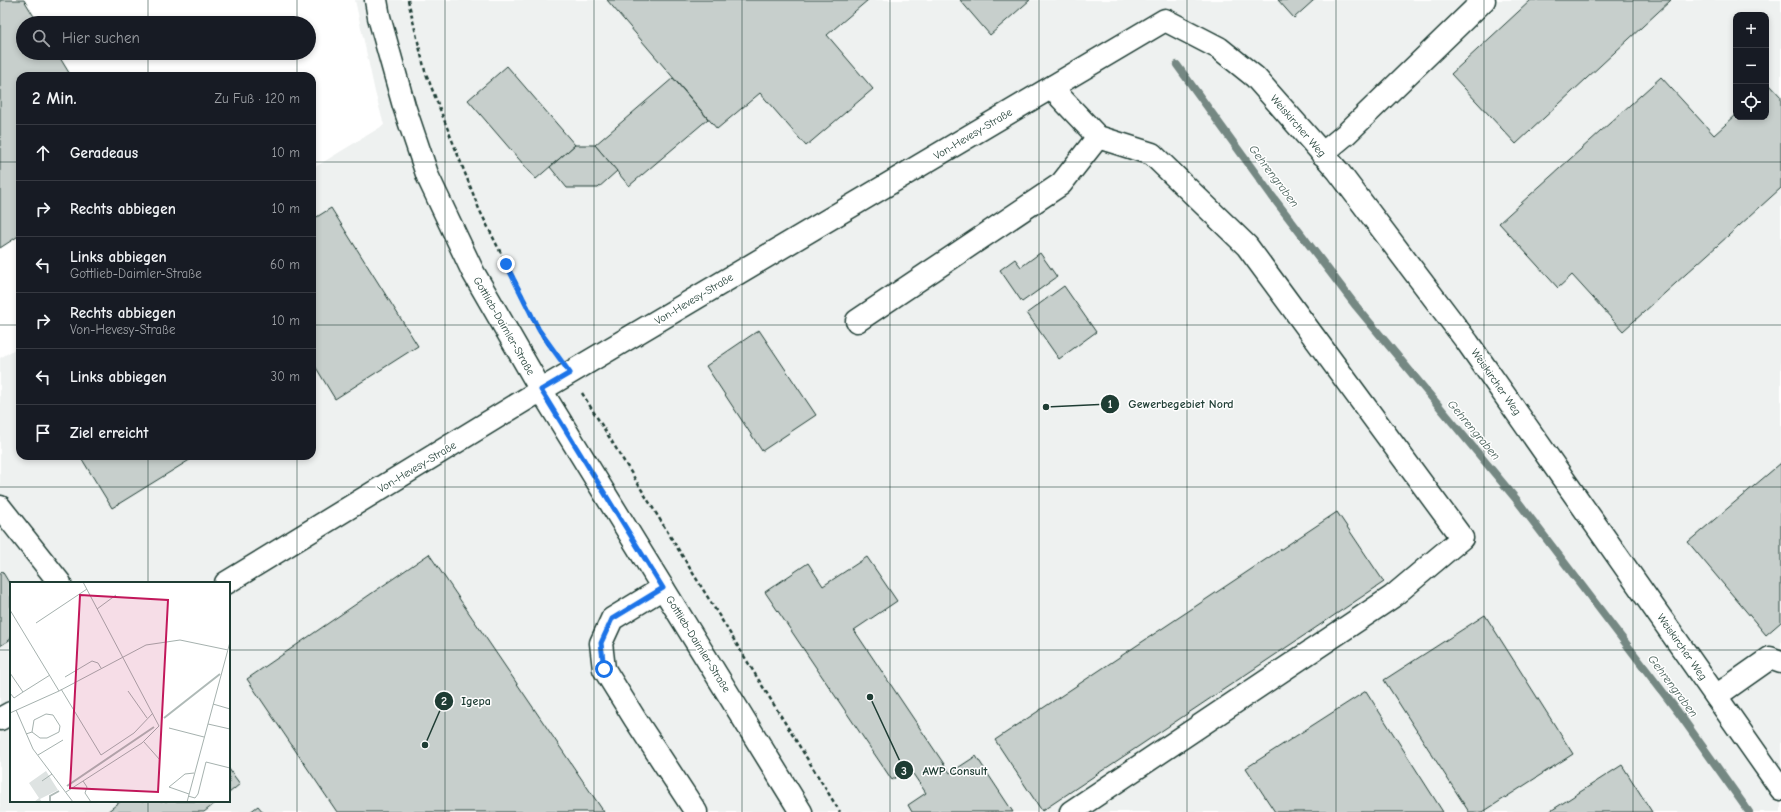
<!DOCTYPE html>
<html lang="de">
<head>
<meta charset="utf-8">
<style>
  :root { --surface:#171b24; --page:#20242c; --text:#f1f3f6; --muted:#9ea1a6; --line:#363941 }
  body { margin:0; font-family:"Comic Neue",sans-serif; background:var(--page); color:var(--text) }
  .controls { position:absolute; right:12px; top:12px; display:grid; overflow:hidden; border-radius:8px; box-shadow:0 2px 6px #0003 }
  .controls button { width:36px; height:36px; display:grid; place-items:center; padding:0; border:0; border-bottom:1px solid var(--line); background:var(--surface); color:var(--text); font:20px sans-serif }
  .stop { position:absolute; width:12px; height:12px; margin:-9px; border:3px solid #1a73e8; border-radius:50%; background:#fff }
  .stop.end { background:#1a73e8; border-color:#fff; box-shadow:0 1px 4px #0008 }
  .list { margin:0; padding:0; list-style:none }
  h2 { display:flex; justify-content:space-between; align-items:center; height:52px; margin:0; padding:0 16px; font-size:17px }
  h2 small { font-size:13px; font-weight:400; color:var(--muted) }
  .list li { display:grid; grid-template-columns:26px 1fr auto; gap:12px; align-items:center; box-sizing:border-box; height:56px; padding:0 16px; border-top:1px solid var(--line) }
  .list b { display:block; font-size:15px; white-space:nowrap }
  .list p { margin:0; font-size:13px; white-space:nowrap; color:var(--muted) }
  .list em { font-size:13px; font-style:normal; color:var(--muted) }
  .icon { flex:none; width:22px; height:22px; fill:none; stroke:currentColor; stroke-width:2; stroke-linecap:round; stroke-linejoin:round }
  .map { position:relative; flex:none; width:1781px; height:812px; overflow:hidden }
  .search { position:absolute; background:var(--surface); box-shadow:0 2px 6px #0003; left:16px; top:16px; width:300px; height:44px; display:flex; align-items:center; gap:10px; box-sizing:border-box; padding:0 14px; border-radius:22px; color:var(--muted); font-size:15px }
  .panel { position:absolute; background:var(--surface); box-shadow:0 2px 6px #0003; left:16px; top:72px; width:300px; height:388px; border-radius:12px }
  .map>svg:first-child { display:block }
  .built { fill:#eef1f0; fill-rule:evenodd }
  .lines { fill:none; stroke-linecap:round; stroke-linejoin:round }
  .stream { stroke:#758883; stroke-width:8 }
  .building { fill:#c7cfcc; stroke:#1f3d34 }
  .minor-casing { stroke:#1f3d34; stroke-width:25 }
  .path { stroke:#1f3d34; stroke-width:2.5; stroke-dasharray:4 3; stroke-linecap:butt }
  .minor { stroke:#fff; stroke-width:22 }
  .route { stroke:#1a73e8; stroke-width:5 }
  .grid { fill:none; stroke:#1f3d34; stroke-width:1; stroke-opacity:0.55 }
  .labels { text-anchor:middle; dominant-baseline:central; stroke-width:3; stroke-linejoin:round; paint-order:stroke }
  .street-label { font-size:11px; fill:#1f3d34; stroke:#fff }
  .water-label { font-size:12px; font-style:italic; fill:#4a625b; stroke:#fff }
  .inset-river { fill:none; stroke:#afbab7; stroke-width:2 }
  .inset-road { fill:none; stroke:#a5b1ae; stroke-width:1 }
  .view { fill:#c2185b; fill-opacity:0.15; stroke:#c2185b; stroke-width:2 }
  .inset-edge { fill:none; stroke:#1f3d34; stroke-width:2 }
  .leader { fill:none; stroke:#1f3d34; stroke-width:1.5 }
  .callout-dot { fill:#1f3d34; stroke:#fff; stroke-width:1.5 }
  .mark-label { font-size:12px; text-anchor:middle; font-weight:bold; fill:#fff }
  .callout-label { font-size:12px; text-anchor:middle; font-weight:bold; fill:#1f3d34; stroke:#fff; stroke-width:3; stroke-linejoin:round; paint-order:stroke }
</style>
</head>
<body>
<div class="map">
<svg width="1781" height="812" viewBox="0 0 1781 812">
  <rect width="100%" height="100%" fill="#fff"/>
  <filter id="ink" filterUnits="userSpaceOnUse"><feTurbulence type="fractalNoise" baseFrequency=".025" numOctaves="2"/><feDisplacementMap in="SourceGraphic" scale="8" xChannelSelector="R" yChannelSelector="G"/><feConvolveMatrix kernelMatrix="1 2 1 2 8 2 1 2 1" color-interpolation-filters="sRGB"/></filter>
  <g filter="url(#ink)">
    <path class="built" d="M 355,0 L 1781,0 L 1781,812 L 0,812 L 0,358 L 20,346 L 20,456 L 312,456 L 312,169 L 384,125 L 375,92 ZM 1736,15 L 1766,15 L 1766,117 L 1736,117 ZM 11,583 L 229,583 L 229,801 L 11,801 Z"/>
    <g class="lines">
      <polyline class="stream" points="1177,65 1272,196 1356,306 1516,499 1678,712 1749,812"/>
    </g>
    <g class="building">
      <polygon points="0,0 24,0 38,23 23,23 23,53 57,53 71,76 20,76 20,235 0,248"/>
      <polygon points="607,0 868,0 827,35 873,89 806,146 760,93 717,129"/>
      <polygon points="960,0 1030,0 990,35"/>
      <polygon points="1278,0 1314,0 1294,18"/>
      <polygon points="1531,0 1671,0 1516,144 1451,74"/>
      <polygon points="507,66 575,145 536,179 468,100"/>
      <polygon points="1661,77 1714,135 1736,115 1736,117 1766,117 1766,88 1770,85 1781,97 1781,188 1623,331 1572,275 1558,288 1499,223"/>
      <polygon points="673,78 708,119 629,186 595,145"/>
      <polygon points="575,145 595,145 617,171 598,188 567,188 550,167"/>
      <polygon points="331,208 418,346 335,399 312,361 312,220"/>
      <polygon points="1040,253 1057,277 1022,302 1000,270 1015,259 1021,267"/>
      <polygon points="1064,286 1096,332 1059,359 1027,313"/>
      <polygon points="759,330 816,415 762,451 706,366"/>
      <polygon points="80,456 196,456 112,508"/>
      <polygon points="1781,463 1781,622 1766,635 1688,542"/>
      <polygon points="1337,512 1384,582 1042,811 995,740"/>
      <polygon points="429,554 604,812 337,812 247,679"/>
      <polygon points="867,557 897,601 854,630 950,773 976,756 1013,812 912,812 908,805 926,793 909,768 892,780 765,592 808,563 823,586"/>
      <polygon points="2,571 11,586 11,639 0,646 0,573"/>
      <polygon points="1485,615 1573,754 1483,812 1469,812 1384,680"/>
      <polygon points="1366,691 1443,812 1275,812 1246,768"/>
      <polygon points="1622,765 1652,812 1549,812"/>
      <polygon points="229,769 240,784 229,793"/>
      <polygon points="121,801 218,801 204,812 107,812"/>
      <polygon points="258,806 263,812 250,812"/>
    </g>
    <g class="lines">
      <g class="minor-casing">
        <g id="minor">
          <polyline points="376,0 379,17 404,106 428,177 473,272 541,390 801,812"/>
          <polyline points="1054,86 1061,98 1098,137 1152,154 1247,246 1462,538 1392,597 1071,812"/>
          <polyline points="1322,154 1346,134 1484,0"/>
          <polyline points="857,321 1061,184 1098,137"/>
          <polyline points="0,507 60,583"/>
          <polyline points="226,583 541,390 1165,20 1219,48 1255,77 1338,171 1468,343 1781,789"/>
          <polyline points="663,588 612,619 601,643 604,669 635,719 696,812"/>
          <polyline points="1716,696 1770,658 1781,662"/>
          <polyline points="0,719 11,713"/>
        </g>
      </g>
      <g class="path">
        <polyline points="408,0 425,71 479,209 539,330 555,353"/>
        <polyline points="582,393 840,812"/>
      </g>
      <use href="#minor" class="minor"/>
    </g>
  </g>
  <g class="lines" filter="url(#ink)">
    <polyline class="route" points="506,264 539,330 570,373 541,390 663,588 612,619 601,643 604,669"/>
  </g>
  <path class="grid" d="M 148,0 L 148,23M 297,0 L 297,23M 445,0 L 445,812M 594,0 L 594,812M 742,0 L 742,812M 890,0 L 890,812M 1039,0 L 1039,812M 1187,0 L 1187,812M 1336,0 L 1336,812M 1484,0 L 1484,812M 1633,0 L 1633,812M 148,53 L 148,76M 297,53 L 297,76M 0,162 L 20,162M 312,162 L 1781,162M 0,325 L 20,325M 312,325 L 1781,325M 148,456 L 148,583M 297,456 L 297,812M 0,487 L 1781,487M 0,650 L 11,650M 229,650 L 1781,650M 148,801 L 148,812"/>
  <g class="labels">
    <g class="street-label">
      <text transform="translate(1298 126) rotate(49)">Weiskircher Weg</text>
      <text transform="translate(973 134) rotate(-31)">Von-Hevesy-Straße</text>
      <text transform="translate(694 299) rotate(-31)">Von-Hevesy-Straße</text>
      <text transform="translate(504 326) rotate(60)">Gottlieb-Daimler-Straße</text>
      <text transform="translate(1496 382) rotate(55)">Weiskircher Weg</text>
      <text transform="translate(417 467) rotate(-31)">Von-Hevesy-Straße</text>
      <text transform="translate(698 644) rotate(58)">Gottlieb-Daimler-Straße</text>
      <text transform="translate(1682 647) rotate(55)">Weiskircher Weg</text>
    </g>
    <g class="water-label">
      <text transform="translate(1274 176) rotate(53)">Gehrengraben</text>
      <text transform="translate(1474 430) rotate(50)">Gehrengraben</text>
      <text transform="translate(1673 686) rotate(53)">Gehrengraben</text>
    </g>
  </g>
  <g transform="translate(10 582)">
    <rect width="220" height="220" fill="#fff"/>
    <path d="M 36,189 L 48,208 L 30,217 L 32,220 L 24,220 L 29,216 L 19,201 Z" fill="#dee3e2"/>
    <path class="inset-river" d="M 154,136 L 210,92M 57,204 L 144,145M 40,220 L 40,214 L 49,209"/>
    <path class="inset-road" d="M 87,27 L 106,13M 0,28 L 49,109M 26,41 L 77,7M 0,91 L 13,110 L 40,93M 55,95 L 82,79 L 88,81 L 91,86M 51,107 L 91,173 L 124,151 L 143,131M 118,109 L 137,136M 0,111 L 4,116 L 13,110M 203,122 L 220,127M 6,128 L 23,167 L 63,220M 0,131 L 49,109 L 136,63 L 170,58 L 218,68M 198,142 L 220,147M 159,146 L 194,155M 16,152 L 22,150 L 30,156 L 37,156 L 49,150 L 50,144 L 43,133 L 36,132 L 24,138 L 22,150M 134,160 L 150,178M 28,173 L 53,158M 32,199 L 42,192M 73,199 L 77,205 L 75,211 L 81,220M 56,210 L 132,161 L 149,144 L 73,0M 179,212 L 159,205 L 175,192 L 184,191M 178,214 L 185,216 L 188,212 L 196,180 L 220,186M 177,220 L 220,60"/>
    <path class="view" d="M 70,13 L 158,18 L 148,210 L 60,206 Z"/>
    <rect width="220" height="220" class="inset-edge"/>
  </g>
  <path class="leader" d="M1046 407L1110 404M425 745L444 701M870 697L904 770"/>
  <g class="callout-dot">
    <circle cx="1046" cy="407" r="4"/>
    <circle cx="425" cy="745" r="4"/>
    <circle cx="870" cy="697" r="4"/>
    <circle cx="1110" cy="404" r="10"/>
    <circle cx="444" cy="701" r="10"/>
    <circle cx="904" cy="770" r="10"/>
  </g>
  <g class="mark-label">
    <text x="1110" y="408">1</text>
    <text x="444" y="705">2</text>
    <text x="904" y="775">3</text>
  </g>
  <g class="callout-label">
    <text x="1181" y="408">Gewerbegebiet Nord</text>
    <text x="476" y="705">Igepa</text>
    <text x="955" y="775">AWP Consult</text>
  </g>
</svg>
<div class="controls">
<button>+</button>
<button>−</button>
<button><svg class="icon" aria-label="locate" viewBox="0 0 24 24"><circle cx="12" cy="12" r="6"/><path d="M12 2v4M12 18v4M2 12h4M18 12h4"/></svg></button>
</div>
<div class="stop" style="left:604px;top:669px"></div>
<div class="stop end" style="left:506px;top:264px"></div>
<div class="search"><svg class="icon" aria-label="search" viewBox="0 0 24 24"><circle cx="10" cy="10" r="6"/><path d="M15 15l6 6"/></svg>Hier suchen</div>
<section class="panel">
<h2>2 Min.<small>Zu Fuß · 120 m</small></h2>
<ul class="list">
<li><svg class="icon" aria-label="ahead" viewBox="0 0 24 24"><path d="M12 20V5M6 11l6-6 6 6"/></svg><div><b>Geradeaus</b></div><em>10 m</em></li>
<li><svg class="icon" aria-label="right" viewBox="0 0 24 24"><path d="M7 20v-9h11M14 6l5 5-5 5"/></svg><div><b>Rechts abbiegen</b></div><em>10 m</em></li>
<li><svg class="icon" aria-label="left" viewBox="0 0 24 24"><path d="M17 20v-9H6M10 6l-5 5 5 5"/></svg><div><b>Links abbiegen</b><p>Gottlieb-Daimler-Straße</p></div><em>60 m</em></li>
<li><svg class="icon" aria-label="right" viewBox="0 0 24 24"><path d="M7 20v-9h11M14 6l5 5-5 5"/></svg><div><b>Rechts abbiegen</b><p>Von-Hevesy-Straße</p></div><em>10 m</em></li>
<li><svg class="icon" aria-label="left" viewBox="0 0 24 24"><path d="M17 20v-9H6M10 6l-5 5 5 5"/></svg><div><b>Links abbiegen</b></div><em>30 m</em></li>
<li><svg class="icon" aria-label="arrive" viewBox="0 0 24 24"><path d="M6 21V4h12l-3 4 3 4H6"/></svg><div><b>Ziel erreicht</b></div></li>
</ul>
</section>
</div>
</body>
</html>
